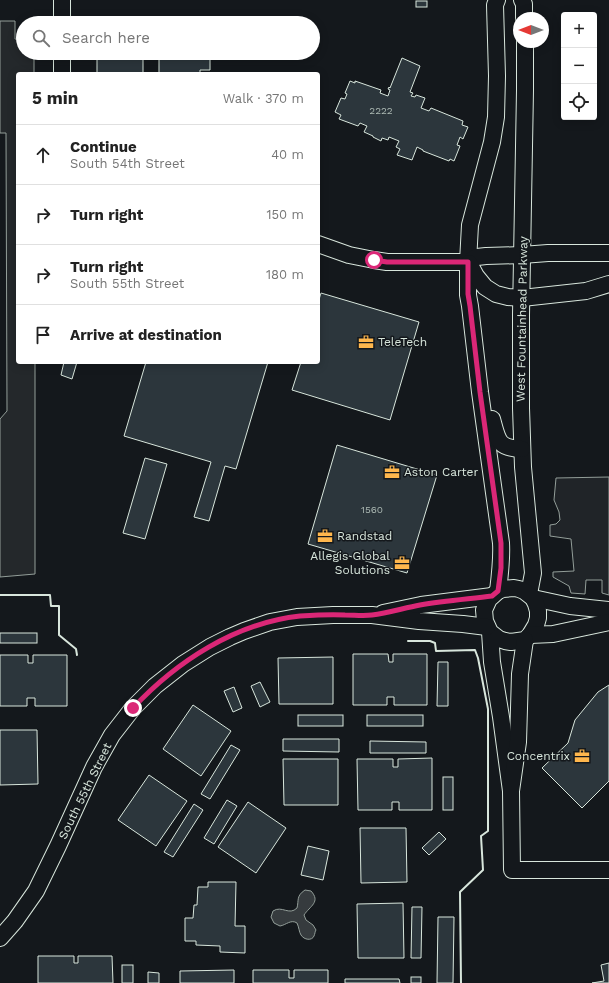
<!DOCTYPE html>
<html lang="en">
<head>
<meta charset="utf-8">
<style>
  :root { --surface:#fff; --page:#f2f2f2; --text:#222; --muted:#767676; --line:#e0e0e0 }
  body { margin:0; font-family:"Work Sans",sans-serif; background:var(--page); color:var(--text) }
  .controls { position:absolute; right:12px; top:12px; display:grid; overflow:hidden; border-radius:4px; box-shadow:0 2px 10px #0003 }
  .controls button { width:36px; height:36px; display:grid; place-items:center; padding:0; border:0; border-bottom:1px solid var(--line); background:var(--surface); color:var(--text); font:20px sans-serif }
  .compass { position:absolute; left:513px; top:12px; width:36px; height:36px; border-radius:50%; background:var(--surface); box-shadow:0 2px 10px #0003; rotate:270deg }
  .stop { position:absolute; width:12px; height:12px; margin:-9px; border:3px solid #db2777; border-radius:50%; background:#fff }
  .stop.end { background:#db2777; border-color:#fff; box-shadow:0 1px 4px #0008 }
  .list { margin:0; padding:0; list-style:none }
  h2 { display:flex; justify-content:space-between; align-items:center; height:52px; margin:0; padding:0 16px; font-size:17px }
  h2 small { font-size:13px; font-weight:400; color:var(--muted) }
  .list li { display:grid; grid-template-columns:26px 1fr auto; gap:12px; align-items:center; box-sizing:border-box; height:60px; padding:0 16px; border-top:1px solid var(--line) }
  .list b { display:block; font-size:15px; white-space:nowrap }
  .list p { margin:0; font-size:13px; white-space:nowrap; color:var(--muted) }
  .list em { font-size:13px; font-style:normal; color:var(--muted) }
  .icon { flex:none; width:22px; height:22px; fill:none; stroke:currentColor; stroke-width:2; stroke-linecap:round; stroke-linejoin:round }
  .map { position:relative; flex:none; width:609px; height:983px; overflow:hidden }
  .search { position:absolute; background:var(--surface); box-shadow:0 2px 10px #0003; left:16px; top:16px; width:304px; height:44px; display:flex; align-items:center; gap:10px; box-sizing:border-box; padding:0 14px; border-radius:22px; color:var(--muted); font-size:15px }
  .panel { position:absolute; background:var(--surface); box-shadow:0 2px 10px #0003; left:16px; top:72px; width:304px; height:292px; border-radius:4px }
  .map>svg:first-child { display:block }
  .green { fill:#202428; stroke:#939e99 }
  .parking { fill:#24282b; stroke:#939e99 }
  .water { fill:#363b3e; stroke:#939e99 }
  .building { fill:#2c363c; stroke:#d8e6dc }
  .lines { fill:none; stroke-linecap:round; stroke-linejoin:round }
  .minor-casing { stroke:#d8e6dc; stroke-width:18 }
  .minor { stroke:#14181c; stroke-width:16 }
  .wall { stroke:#d8e6dc; stroke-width:2 }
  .route { stroke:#db2777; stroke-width:5 }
  .labels { text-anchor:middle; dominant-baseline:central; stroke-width:3; stroke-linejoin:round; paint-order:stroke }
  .number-label { font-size:10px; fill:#adbab4 }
  .street-label { font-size:12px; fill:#d8e6dc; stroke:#14181c }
  .poi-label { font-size:12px; fill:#d8e6dc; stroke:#14181c; text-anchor:start }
</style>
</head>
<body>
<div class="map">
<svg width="609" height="983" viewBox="0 0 609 983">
  <rect width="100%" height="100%" fill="#14181c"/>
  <polygon class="green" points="609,477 609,595 602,593 602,580 586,580 585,594 571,593 569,586 553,577 553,572 574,571 571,539 550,536 550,525 556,524 560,520 559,512 554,500 556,478"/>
  <polygon class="parking" points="0,21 15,21 15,39 23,40 23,53 34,53 34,74 18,74 18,362 35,362 35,574 0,577 0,419 7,411 6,133 0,133"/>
  <path class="water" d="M 305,890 L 311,891 C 321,902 310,906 304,915 L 306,920 L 313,925 L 316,930 C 315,931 315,934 314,936 C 312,941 304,940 301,935 C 299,932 299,927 297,923 C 291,919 286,925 280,926 L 274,923 L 271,917 L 273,911 C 282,905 289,916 297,908 C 299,900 296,896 305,890 Z"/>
  <g class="building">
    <rect x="416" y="1" width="11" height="6"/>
    <polygon points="143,21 143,23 97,23 97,22"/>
    <polygon points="199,22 199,23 158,23"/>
    <rect x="97" y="53" width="46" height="21"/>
    <polygon points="159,53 210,53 210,70 200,70 200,74 159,74"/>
    <polygon points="402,58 420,66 410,92 413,93 411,96 415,97 416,95 425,98 421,108 429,111 431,108 463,121 462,125 468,127 463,139 460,137 457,145 460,146 454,161 450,159 449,161 423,151 423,150 417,147 412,160 397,155 400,149 396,147 399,141 389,137 388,140 382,138 381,141 373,137 373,136 364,132 367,126 360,123 358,126 339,119 341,115 335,112 341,98 345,99 347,94 345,93 350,81 355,83 355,81 381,90 380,93 388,96 390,90 388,89 389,87 390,88"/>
    <polygon points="321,293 419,322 390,420 292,390 301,362 318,362 318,303"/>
    <polygon points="64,362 77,362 72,379 61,375"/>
    <polygon points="146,362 268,362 236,469 225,466 209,521 194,517 211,462 124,436"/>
    <polygon points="337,445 437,475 407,573 308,544"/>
    <polygon points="145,458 167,464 145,539 123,533"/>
    <rect x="0" y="633" width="37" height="10"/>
    <polygon points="353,654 388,654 389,662 393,662 393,654 427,654 427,705 394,705 394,697 387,697 387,705 353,705"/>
    <polygon points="0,655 28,655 28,663 33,663 33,655 67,655 67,706 35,706 35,698 27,698 27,706 0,706"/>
    <polygon points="333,657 333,704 279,704 278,658"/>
    <polygon points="438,662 448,662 448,706 437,706"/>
    <polygon points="260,682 270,702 260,707 251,686"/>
    <polygon points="609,685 609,781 582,808 542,768 568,743 575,720 598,692"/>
    <polygon points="234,687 242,708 233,712 224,691"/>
    <polygon points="193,705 231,731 201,776 163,749"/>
    <rect x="298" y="715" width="45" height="11"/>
    <rect x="367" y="715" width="56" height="11"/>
    <polygon points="0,730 37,730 38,784 0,785"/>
    <polygon points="283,739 339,739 339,752 283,751"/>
    <polygon points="370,741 426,742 426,753 370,753"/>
    <polygon points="231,745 240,750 210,799 201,794"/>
    <polygon points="432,758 432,810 399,810 399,802 392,802 392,810 358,810 357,759 393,759 393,767 398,767 398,759"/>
    <polygon points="283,759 338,759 338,805 284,805"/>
    <polygon points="149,775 187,801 156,846 118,820"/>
    <rect x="443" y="777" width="10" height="33"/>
    <polygon points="227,800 237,806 214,844 204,838"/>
    <polygon points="248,802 286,828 256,873 218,847"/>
    <polygon points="194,804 203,810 173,857 164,852"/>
    <polygon points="360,828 406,828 407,882 361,883"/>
    <polygon points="439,832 446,839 429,855 422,848"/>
    <polygon points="308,846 329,851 323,880 301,875"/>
    <polygon points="208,882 236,882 235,926 245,926 245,953 220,952 220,946 196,945 196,941 185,941 185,918 193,918 194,905 197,905 198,887 208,887"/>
    <polygon points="403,903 404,958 358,958 357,904"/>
    <polygon points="412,907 422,907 421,958 411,958"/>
    <polygon points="438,917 454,917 453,983 437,983"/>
    <polygon points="38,956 74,956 74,963 78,963 78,956 112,956 113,983 38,983"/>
    <polygon points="609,963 609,983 592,983 604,981 601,965"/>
    <rect x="122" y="965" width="11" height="18"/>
    <polygon points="234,970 234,983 180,983 180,971"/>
    <polygon points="253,970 289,970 289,978 294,978 294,970 328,970 328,983 253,983"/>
    <polygon points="148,972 159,973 159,983 148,983"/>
    <rect x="411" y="977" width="10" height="6"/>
    <polygon points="345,979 399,979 400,983 345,983"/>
  </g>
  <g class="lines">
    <g class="minor-casing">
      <g id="minor">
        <path d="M 497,0 L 495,5 L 497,76 L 496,117 L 492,142 L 470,225 L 468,262 L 468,295 L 470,306 L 480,392 L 501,543 C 502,559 500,575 498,591"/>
        <polyline points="522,0 524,4 524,18"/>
        <polyline points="62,23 62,0"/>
        <polyline points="525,42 525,90 521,315 521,408 523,467 533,573 529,594"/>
        <polyline points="62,74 62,53"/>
        <polyline points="318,244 349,255 374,260 387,262 468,262 477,257 486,256 522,255 548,253 609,253"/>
        <polyline points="469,263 476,276 485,287 496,294 508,297 522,298 586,291 609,284"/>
        <path d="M 492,419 C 498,440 497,448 522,449"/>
        <polyline points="533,598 570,606 609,610"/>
        <polyline points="383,613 421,605 492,596"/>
        <polyline points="490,632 499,639 505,641 511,642 525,640 530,635 536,625 538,618 538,611 536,604 533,598 524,591 519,589 514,588 503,589 498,591 489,599 484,610 485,621 490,632 492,662 501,717 511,791"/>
        <polyline points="530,635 553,634 609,622"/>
        <polyline points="525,640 520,674 518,742 511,791 512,870 609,870"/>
        <polyline points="0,938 15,921 36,891 58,846 94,767 112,735 133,708 155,686 183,664 210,647 230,637 244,631 270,622 297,617 333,615 372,615 419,621 463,624 487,627"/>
      </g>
    </g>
    <use href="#minor" class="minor"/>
    <g class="wall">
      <polyline points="0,595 50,595 51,606 59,606 59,635 76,649 77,655"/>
      <polyline points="408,641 430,641 435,643 436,651 475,650 478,658 488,709 488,831 481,836 483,870 460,892 461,983"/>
    </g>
  </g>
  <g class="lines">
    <path class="route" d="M 133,708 C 176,662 235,623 300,616 C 315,615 330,614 345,615 C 354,615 364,616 372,615 C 388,613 404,608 420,605 C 444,601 468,599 492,596 L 498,591 L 501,568 L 501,543 L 480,392 L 470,306 L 468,294 L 468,262 L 387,262 L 374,260"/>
  </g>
  <defs>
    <g id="office-bare" transform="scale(1.2)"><path d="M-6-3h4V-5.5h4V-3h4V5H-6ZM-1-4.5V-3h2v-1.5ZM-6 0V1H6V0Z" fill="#ffb74d" stroke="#14181c" stroke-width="2.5" paint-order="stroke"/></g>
  </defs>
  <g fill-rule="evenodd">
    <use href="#office-bare" x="366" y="342"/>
    <use href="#office-bare" x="392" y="472"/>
    <use href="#office-bare" x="325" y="536"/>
    <use href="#office-bare" x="402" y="563"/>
    <use href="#office-bare" x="582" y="756"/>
  </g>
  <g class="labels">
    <g class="number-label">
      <text x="381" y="110">2222</text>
      <text x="372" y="509">1560</text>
    </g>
    <g class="street-label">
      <text transform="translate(522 319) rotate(-89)">West Fountainhead Parkway</text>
      <text transform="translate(85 791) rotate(-64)">South 55th Street</text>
    </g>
    <g class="poi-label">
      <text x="378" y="342">TeleTech</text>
      <text x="404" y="472">Aston Carter</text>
      <text x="337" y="536">Randstad</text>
      <text x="390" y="556" text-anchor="end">Allegis Global<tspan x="390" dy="14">Solutions</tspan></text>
      <text x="570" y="756" text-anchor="end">Concentrix</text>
    </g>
  </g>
</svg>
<div class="controls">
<button>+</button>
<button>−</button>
<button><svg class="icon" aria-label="locate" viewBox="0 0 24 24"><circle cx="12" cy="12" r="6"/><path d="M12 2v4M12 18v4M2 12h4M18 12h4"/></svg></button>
</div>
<svg class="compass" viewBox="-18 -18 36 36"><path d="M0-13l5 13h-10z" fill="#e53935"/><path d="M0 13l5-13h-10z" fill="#767676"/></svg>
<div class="stop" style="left:374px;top:260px"></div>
<div class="stop end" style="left:133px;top:708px"></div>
<div class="search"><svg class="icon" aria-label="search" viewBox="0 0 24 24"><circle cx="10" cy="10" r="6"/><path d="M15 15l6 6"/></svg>Search here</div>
<section class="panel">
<h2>5 min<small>Walk · 370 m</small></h2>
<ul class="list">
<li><svg class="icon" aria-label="ahead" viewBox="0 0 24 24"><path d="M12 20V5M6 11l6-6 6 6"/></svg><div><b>Continue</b><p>South 54th Street</p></div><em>40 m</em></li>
<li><svg class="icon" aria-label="right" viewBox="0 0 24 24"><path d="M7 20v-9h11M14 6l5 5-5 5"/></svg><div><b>Turn right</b></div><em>150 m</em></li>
<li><svg class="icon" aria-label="right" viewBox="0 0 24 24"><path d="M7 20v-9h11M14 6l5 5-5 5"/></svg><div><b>Turn right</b><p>South 55th Street</p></div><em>180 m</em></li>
<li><svg class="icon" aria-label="arrive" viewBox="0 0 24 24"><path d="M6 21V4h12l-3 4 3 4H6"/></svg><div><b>Arrive at destination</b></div></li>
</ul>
</section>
</div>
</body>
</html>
